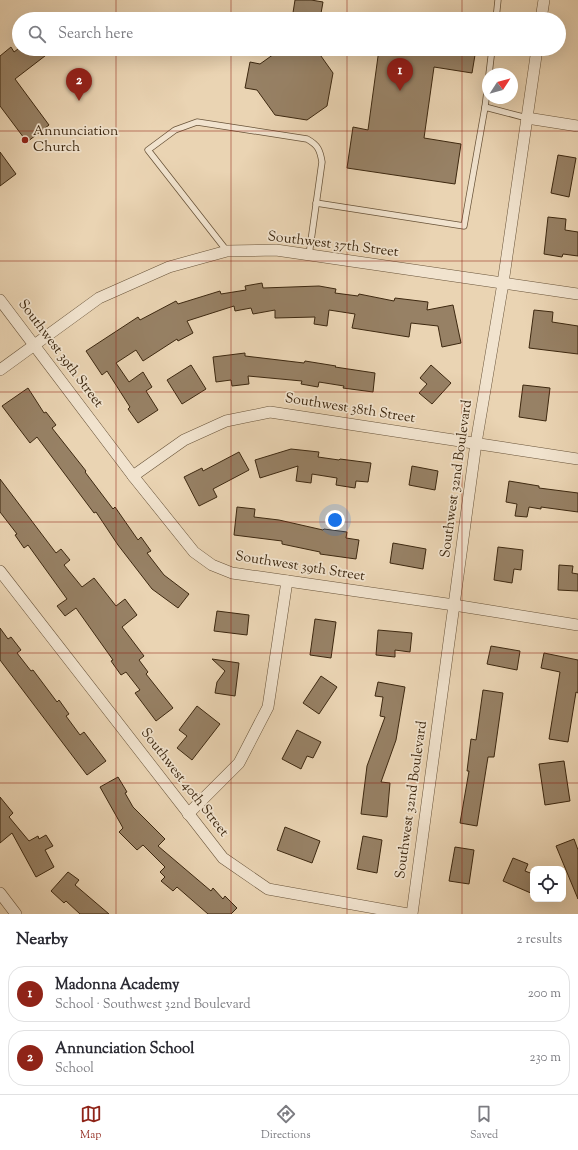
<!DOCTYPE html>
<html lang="en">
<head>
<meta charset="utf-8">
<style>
  :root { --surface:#fff; --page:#f7f7f7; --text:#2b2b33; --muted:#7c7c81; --line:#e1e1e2; --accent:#8f2418 }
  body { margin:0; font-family:"Sorts Mill Goudy",serif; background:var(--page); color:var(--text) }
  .controls { position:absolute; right:12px; bottom:12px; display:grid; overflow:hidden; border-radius:8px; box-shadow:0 4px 16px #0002 }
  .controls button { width:36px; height:36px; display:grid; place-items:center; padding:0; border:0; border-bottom:1px solid var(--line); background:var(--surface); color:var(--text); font:20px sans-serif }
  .compass { position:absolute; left:482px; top:68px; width:36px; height:36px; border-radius:50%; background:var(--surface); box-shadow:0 4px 16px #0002; rotate:54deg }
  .you { position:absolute; left:335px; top:520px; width:14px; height:14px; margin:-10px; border:3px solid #fff; border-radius:50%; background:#1a73e8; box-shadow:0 0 0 6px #1a73e833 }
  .badge { display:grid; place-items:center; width:26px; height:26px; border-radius:50%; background:var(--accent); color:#fff; font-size:13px; font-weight:700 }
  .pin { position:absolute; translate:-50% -33px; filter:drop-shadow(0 1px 2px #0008) }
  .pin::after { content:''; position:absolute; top:21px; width:14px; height:12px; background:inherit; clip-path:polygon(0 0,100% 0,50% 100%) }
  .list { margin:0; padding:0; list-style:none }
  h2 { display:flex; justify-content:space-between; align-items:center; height:52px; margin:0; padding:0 16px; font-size:17px }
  h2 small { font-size:13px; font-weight:400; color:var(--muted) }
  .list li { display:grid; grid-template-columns:26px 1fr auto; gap:12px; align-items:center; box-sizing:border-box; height:56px; margin:0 8px 8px; padding:0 8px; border:1px solid var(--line); border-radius:16px }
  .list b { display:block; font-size:15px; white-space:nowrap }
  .list p { margin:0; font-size:13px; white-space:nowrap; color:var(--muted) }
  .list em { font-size:13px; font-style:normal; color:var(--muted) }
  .icon { flex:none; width:22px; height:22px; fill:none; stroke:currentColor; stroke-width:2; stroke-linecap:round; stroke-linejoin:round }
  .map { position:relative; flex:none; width:578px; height:914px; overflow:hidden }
  .search { position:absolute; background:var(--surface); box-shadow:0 4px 16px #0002; left:12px; right:12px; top:12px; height:44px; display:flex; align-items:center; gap:10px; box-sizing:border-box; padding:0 14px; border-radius:22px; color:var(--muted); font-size:15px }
  .sheet { height:180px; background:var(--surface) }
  nav { display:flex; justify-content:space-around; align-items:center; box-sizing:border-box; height:56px; border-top:1px solid var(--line); background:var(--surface); font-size:11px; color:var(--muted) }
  nav a { display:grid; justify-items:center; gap:2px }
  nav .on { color:var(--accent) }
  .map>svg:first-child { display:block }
  .building { fill:#978165; stroke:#3d2810 }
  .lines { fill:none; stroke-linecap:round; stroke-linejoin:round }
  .service-casing { stroke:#685339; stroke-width:7 }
  .minor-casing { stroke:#685339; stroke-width:12 }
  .service { stroke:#f1e3ce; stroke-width:5.5 }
  .minor { stroke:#f1e3ce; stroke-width:11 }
  .grid { fill:none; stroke:#8f2418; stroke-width:1; stroke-opacity:0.55 }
  .poi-dot { fill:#8f2418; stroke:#f1e3ce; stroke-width:1.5 }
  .labels { text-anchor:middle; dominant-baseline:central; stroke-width:3.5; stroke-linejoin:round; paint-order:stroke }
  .poi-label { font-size:14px; fill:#3d2810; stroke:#f1e3ce; text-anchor:start }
  .street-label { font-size:14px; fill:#3d2810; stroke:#f1e3ce }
</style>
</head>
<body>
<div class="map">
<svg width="578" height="914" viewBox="0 0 578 914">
  <rect width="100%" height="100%" fill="#ead4b3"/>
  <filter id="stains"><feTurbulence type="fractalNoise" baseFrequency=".005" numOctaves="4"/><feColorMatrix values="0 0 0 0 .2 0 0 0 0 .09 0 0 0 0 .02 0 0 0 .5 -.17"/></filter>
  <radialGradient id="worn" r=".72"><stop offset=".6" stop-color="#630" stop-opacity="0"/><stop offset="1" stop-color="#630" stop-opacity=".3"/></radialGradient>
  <g class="building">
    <polygon points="295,0 311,0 323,2 320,19 292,19"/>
    <polygon points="11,47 14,52 18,49 54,49 15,79 49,125 27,142 0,106 0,56"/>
    <polygon points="281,49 316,49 333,73 327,106 307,120 275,115 257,90 245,88 250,62 260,64"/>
    <polygon points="379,49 476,49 472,73 434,67 424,138 461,144 455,184 347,168 353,127 368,130"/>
    <polygon points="0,152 16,174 0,186"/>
    <polygon points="558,155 576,158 569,197 551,193"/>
    <polygon points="548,217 566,219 565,230 578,232 578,256 563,254 562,257 544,254"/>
    <polygon points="262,283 263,288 319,286 336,289 335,293 358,296 359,294 394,301 395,298 428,302 427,310 453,305 461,343 442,347 438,326 411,323 409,337 352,328 355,314 329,310 327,326 314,324 315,317 275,318 275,310 253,314 251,308 235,311 234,306 187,321 193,333 178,341 177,339 143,361 136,350 116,363 129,382 143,372 152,387 146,391 158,410 138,423 128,409 130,407 107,371 102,375 86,351 138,317 140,320 176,301 178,304 220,291 221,294 246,290 245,286"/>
    <polygon points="534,310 553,312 552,322 578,326 578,354 529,348"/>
    <polygon points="245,353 245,356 304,363 305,361 336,366 335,367 375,373 373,392 343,388 344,386 319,382 318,387 301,384 302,381 248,376 249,384 232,386 231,380 216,382 213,357"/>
    <polygon points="191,365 206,389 182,404 167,380"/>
    <polygon points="431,365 451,383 432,404 419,393 427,384 420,378"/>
    <polygon points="523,385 550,388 546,421 519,417"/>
    <polygon points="28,388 44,413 46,412 56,425 52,428 86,471 85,472 113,509 115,507 138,540 141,537 151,551 147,553 164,575 189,594 178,608 152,589 118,545 96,512 94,513 37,437 30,443 2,406"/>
    <polygon points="291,449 319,452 318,457 339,460 340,459 371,463 368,482 356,481 355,488 336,485 337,478 312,474 311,483 296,481 298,466 260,478 255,460"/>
    <polygon points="239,452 249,470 213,489 217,497 199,506 184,477 202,468 203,471"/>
    <polygon points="412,466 438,471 435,490 409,485"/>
    <polygon points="0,479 56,553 61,549 70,560 64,565 82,587 94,578 116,606 125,599 137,615 122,627 144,656 139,660 148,672 146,674 173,708 156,721 135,693 140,690 126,672 121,675 111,661 113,660 76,608 65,616 57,606 67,599 28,545 24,548 15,535 17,534 0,512"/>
    <polygon points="509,481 539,486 539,488 578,493 578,512 541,507 541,509 529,507 527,517 515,516 517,504 506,502"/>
    <polygon points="237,507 255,509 254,517 279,520 323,530 324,529 347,532 346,538 359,540 356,559 320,554 320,552 282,544 282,541 234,535"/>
    <polygon points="393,543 426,549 423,569 390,563"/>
    <polygon points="498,547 523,550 521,570 514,569 512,583 494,580"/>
    <polygon points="559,565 573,566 572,573 578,574 578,591 558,590"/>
    <polygon points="217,611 249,615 247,635 214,631"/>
    <polygon points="315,619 336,622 331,658 310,655"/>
    <polygon points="0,628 8,639 11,637 21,650 17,653 31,671 33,670 57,702 59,700 69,714 66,716 80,735 84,732 106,761 87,775 0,660"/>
    <polygon points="378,630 412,633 410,652 395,650 395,657 376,655"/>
    <polygon points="491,646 520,651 517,670 487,664"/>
    <polygon points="544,653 578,660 578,693 576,692 568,742 549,739 560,672 541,668"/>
    <polygon points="212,659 239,663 235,696 215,693 217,682 225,671"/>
    <polygon points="321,676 337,687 319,714 303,703"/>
    <polygon points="378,682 405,687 396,740 381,782 390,783 387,817 361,814 367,766 385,717 380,716 383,697 375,696"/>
    <polygon points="483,690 503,693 494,757 488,757 477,826 460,823 469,771 467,771 471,739 476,740"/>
    <polygon points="197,706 220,724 192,760 177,748 187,736 179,730"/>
    <polygon points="297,730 321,742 313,758 307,756 301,769 282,759"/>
    <polygon points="564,761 570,801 545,805 539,764"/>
    <polygon points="118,777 127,792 125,793 133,807 165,839 158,846 211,891 213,888 223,899 225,896 237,908 231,914 208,914 177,887 173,891 161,881 165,877 160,872 165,867 143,845 137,850 119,832 123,828 100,787"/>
    <polygon points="0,797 13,813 9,817 29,841 38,836 39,839 46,835 53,846 45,850 54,867 36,877 12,833 0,843"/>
    <polygon points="285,827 320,841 312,863 277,850"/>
    <polygon points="363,836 382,840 377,873 357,869"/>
    <polygon points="574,839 578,850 578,899 556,846"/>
    <polygon points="455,847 474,850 469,884 449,881"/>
    <polygon points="513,858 528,864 525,871 533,874 533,894 503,881"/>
    <polygon points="68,872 79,880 75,885 109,914 80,914 66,901 64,903 51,891"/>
  </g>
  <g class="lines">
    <g class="service-casing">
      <g id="service">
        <polyline points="496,19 498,0"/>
        <polyline points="489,74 492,49"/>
        <polyline points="485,107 488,83"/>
        <polyline points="316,203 464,226 485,107 527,118"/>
        <path d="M 227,251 L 148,150 L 175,130 L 197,122 L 307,139 C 318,145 320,150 322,162 L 309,255"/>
      </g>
    </g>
    <g class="minor-casing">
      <g id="minor">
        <polyline points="541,19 544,0"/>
        <polyline points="527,118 578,126"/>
        <polyline points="0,300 133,476 194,552 212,565 232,573 454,605 578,625"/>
        <polyline points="0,370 99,298 169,267 227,251 276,250 578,294"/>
        <polyline points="133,476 184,440 226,421 270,412 578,459"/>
        <polyline points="0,571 223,858 268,889 408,914"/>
        <polyline points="188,814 239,763 268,707 287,581"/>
        <polyline points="0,893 16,914"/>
        <polyline points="412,914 476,443 503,283 537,49"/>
      </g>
    </g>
    <use href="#service" class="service"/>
    <use href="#minor" class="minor"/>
  </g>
  <path class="grid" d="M 116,0 L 116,19M 231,0 L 231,19M 347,0 L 347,19M 462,0 L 462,19M 116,49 L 116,914M 231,49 L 231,914M 347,49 L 347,914M 462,49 L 462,914M 0,131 L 578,131M 0,261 L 578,261M 0,392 L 578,392M 0,522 L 578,522M 0,653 L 578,653M 0,783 L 578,783"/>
  <circle class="poi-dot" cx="25" cy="140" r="4"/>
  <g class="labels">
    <g class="poi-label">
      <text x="33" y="132">Annunciation<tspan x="33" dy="16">Church</tspan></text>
    </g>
    <g class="street-label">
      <text transform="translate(333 245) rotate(7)">Southwest 37th Street</text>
      <text transform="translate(60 354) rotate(53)">Southwest 39th Street</text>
      <text transform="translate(350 409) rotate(9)">Southwest 38th Street</text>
      <text transform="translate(457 479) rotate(-82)">Southwest 32nd Boulevard</text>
      <text transform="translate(300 567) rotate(9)">Southwest 39th Street</text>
      <text transform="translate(184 783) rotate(52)">Southwest 40th Street</text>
      <text transform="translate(412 800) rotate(-82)">Southwest 32nd Boulevard</text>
    </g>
  </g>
  <rect width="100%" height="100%" filter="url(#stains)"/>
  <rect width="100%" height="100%" fill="url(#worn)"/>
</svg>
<div class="controls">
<button><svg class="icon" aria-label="locate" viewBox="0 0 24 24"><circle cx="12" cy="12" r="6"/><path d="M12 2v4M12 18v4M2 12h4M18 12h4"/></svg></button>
</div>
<svg class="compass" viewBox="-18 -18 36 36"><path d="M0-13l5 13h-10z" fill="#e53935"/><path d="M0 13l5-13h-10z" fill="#7c7c81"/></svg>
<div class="you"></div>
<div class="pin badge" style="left:400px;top:91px">1</div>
<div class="pin badge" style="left:79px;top:101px">2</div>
<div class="search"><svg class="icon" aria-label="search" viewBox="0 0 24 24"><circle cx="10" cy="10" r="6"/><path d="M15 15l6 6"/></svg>Search here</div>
</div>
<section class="sheet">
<h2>Nearby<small>2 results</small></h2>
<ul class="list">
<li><span class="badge">1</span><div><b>Madonna Academy</b><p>School · Southwest 32nd Boulevard</p></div><em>200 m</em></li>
<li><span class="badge">2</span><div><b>Annunciation School</b><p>School</p></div><em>230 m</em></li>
</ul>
</section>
<nav>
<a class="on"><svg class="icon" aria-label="map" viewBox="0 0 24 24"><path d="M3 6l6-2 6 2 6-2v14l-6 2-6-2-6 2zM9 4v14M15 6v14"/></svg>Map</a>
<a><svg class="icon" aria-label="directions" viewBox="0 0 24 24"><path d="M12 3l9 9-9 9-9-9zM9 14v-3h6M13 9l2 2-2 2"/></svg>Directions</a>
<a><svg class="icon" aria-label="saved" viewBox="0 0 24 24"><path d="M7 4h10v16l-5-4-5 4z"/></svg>Saved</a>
</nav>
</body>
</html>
